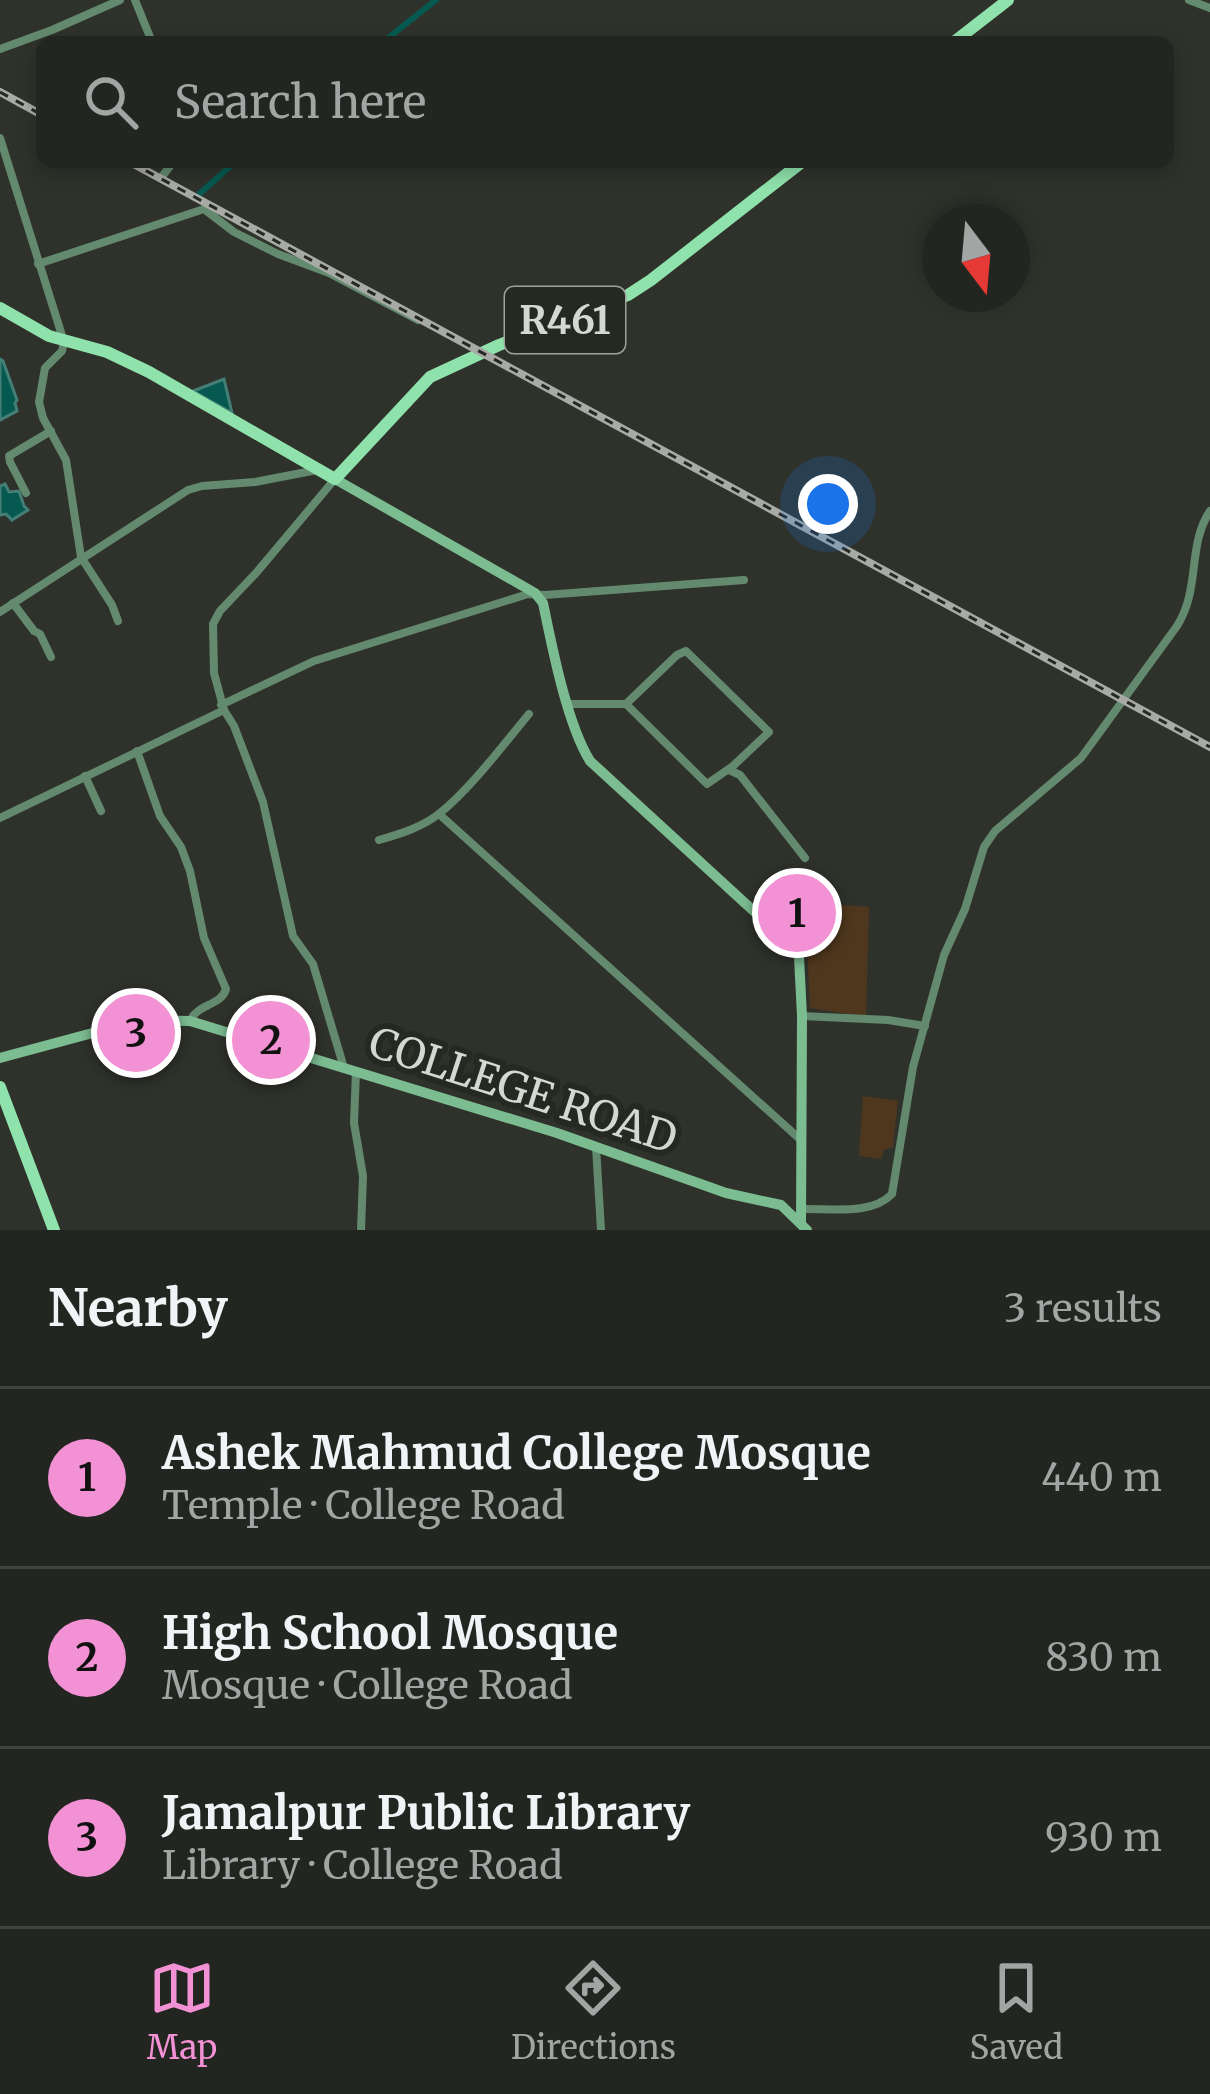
<!DOCTYPE html>
<html lang="en">
<head>
<meta charset="utf-8">
<style>
  :root { --surface:#232620; --page:#2f322d; --text:#f1f3f6; --muted:#a3a5a5; --line:#40433e; --accent:#f391d5 }
  body { margin:0; font-family:Merriweather,serif; background:var(--page); color:var(--text) }
  .compass { position:absolute; left:922px; top:204px; width:108px; height:108px; border-radius:50%; background:var(--surface); box-shadow:0 6px 18px #0003; rotate:164deg }
  .you { position:absolute; left:828px; top:504px; width:42px; height:42px; margin:-30px; border:9px solid #fff; border-radius:50%; background:#1a73e8; box-shadow:0 0 0 18px #1a73e833 }
  .badge { display:grid; place-items:center; width:78px; height:78px; border-radius:50%; background:var(--accent); color:#111; font-size:39px; font-weight:700 }
  .pin { position:absolute; translate:-50% -50%; border:6px solid #fff; box-shadow:0 3px 12px #0006 }
  .list { margin:0; padding:0; list-style:none }
  h2 { display:flex; justify-content:space-between; align-items:center; height:156px; margin:0; padding:0 48px; font-size:51px }
  h2 small { font-size:39px; font-weight:400; color:var(--muted) }
  .list li { display:grid; grid-template-columns:78px 1fr auto; gap:36px; align-items:center; box-sizing:border-box; height:180px; padding:0 48px; border-top:3px solid var(--line) }
  .list b { display:block; font-size:45px; white-space:nowrap }
  .list p { margin:0; font-size:39px; white-space:nowrap; color:var(--muted) }
  .list em { font-size:39px; font-style:normal; color:var(--muted) }
  .icon { flex:none; width:66px; height:66px; fill:none; stroke:currentColor; stroke-width:2; stroke-linecap:round; stroke-linejoin:round }
  .map { position:relative; flex:none; width:1210px; height:1230px; overflow:hidden }
  .search { position:absolute; background:var(--surface); box-shadow:0 6px 18px #0003; left:36px; right:36px; top:36px; height:132px; display:flex; align-items:center; gap:30px; box-sizing:border-box; padding:0 42px; border-radius:18px; color:var(--muted); font-size:45px }
  .sheet { height:696px; background:var(--surface) }
  nav { display:flex; justify-content:space-around; align-items:center; box-sizing:border-box; height:168px; border-top:3px solid var(--line); background:var(--surface); font-size:33px; color:var(--muted) }
  nav a { display:grid; justify-items:center; gap:6px }
  nav .on { color:var(--accent) }
  .map>svg:first-child { display:block }
  .green { fill:#4f371d }
  .water { fill:#065950; stroke:#447f77; stroke-width:3 }
  .lines { fill:none; stroke-linecap:round; stroke-linejoin:round }
  .canal { stroke:#065950; stroke-width:6 }
  .street { stroke:#638a6f; stroke-width:8 }
  .secondary { stroke:#7cbc91; stroke-width:10 }
  .primary { stroke:#8fe2ac; stroke-width:12 }
  .rail-casing { stroke:#a8aaa5; stroke-width:8 }
  .rail { stroke:#262921; stroke-width:3; stroke-dasharray:9; stroke-linecap:butt }
  .labels { text-anchor:middle; dominant-baseline:central; stroke-width:12; stroke-linejoin:round; paint-order:stroke }
  .shield { fill:#262921; stroke:#a0a39d; stroke-width:3 }
  .shield-label { font-size:39px; font-weight:bold; fill:#d5d7d2 }
  .street-label { font-size:42px; fill:#d5d7d2; stroke:#262921 }
</style>
</head>
<body>
<div class="map">
<svg width="1210" height="1230" viewBox="0 0 1210 1230">
  <rect width="100%" height="100%" fill="#2f322b"/>
  <g class="green">
    <polygon points="805,902 869,907 866,1017 810,1008"/>
    <polygon points="863,1096 898,1101 893,1147 884,1150 881,1159 859,1156"/>
  </g>
  <g class="water">
    <polygon points="0,359 3,361 17,400 15,403 17,411 0,420"/>
    <polygon points="224,379 232,413 193,391"/>
    <polygon points="5,484 9,492 19,491 24,506 28,510 12,520 6,514 0,515 0,486"/>
  </g>
  <g class="lines">
    <g class="canal">
      <polyline points="383,42 436,0"/>
      <polyline points="196,197 235,162"/>
    </g>
    <g class="street">
      <polyline points="135,0 152,42"/>
      <polyline points="1189,0 1210,8"/>
      <polyline points="0,49 52,30 120,0"/>
      <polyline points="0,138 64,342 62,351 45,368 39,402 43,418 66,460 81,557 112,605 118,621"/>
      <polyline points="161,178 173,162"/>
      <polyline points="38,264 204,209 234,232 278,254 329,273 418,320"/>
      <polyline points="26,493 10,462 9,456 51,431"/>
      <polyline points="13,603 34,631 40,634 51,657"/>
      <polyline points="0,612 188,490 202,486 255,482 317,470"/>
      <polyline points="569,704 626,704 707,784 733,766 769,732 686,651 677,655 626,704"/>
      <polyline points="221,705 314,661 528,594 545,595 744,580"/>
      <polyline points="224,710 234,726 263,802 293,936 313,964 344,1068"/>
      <path d="M 137,751 L 160,816 L 181,847 L 190,871 L 204,938 L 226,989 C 221,1006 197,1004 190,1021"/>
      <polyline points="729,770 740,775 805,858"/>
      <polyline points="85,776 101,811"/>
      <polyline points="439,814 802,1141"/>
      <polyline points="0,818 224,710 214,673 213,624 220,611 257,572 334,480"/>
      <path d="M 379,840 C 400,834 423,827 440,813 C 471,788 503,745 529,714"/>
      <polyline points="802,1016 888,1020 925,1026"/>
      <polyline points="356,1071 354,1123 363,1176 361,1230"/>
      <polyline points="596,1147 601,1230"/>
      <path d="M 801,1209 C 830,1208 871,1216 892,1194 L 913,1067 L 944,955 L 965,909 L 984,847 L 995,831 L 1081,758 L 1177,626 C 1201,588 1187,545 1210,511"/>
    </g>
    <g class="secondary">
      <path d="M 335,479 L 535,593 L 543,603 C 552,647 567,724 590,761 L 795,949 L 799,957 L 802,1016 L 801,1223"/>
      <polyline points="0,1058 141,1020 190,1021 557,1133 726,1193 781,1205 807,1230"/>
    </g>
    <g class="primary">
      <polyline points="954,42 1008,0"/>
      <polyline points="0,308 49,336 107,352 149,372 335,479 430,377 499,345 628,295 651,280 802,162"/>
      <polyline points="0,1087 54,1230"/>
    </g>
    <g class="rail-casing">
      <g id="rail">
        <polyline points="0,92 42,115"/>
        <polyline points="130,162 1210,747"/>
      </g>
    </g>
    <use href="#rail" class="rail"/>
  </g>
  <g class="labels">
    <rect class="shield" x="505" y="287" width="120" height="66" rx="9"/>
    <g class="shield-label">
      <text x="565" y="320">R461</text>
    </g>
    <g class="street-label">
      <text transform="translate(523 1090) rotate(18)">COLLEGE ROAD</text>
    </g>
  </g>
</svg>
<svg class="compass" viewBox="-18 -18 36 36"><path d="M0-13l5 13h-10z" fill="#e53935"/><path d="M0 13l5-13h-10z" fill="#a3a5a5"/></svg>
<div class="you"></div>
<div class="pin badge" style="left:797px;top:913px">1</div>
<div class="pin badge" style="left:271px;top:1040px">2</div>
<div class="pin badge" style="left:136px;top:1033px">3</div>
<div class="search"><svg class="icon" aria-label="search" viewBox="0 0 24 24"><circle cx="10" cy="10" r="6"/><path d="M15 15l6 6"/></svg>Search here</div>
</div>
<section class="sheet">
<h2>Nearby<small>3 results</small></h2>
<ul class="list">
<li><span class="badge">1</span><div><b>Ashek Mahmud College Mosque</b><p>Temple · College Road</p></div><em>440 m</em></li>
<li><span class="badge">2</span><div><b>High School Mosque</b><p>Mosque · College Road</p></div><em>830 m</em></li>
<li><span class="badge">3</span><div><b>Jamalpur Public Library</b><p>Library · College Road</p></div><em>930 m</em></li>
</ul>
</section>
<nav>
<a class="on"><svg class="icon" aria-label="map" viewBox="0 0 24 24"><path d="M3 6l6-2 6 2 6-2v14l-6 2-6-2-6 2zM9 4v14M15 6v14"/></svg>Map</a>
<a><svg class="icon" aria-label="directions" viewBox="0 0 24 24"><path d="M12 3l9 9-9 9-9-9zM9 14v-3h6M13 9l2 2-2 2"/></svg>Directions</a>
<a><svg class="icon" aria-label="saved" viewBox="0 0 24 24"><path d="M7 4h10v16l-5-4-5 4z"/></svg>Saved</a>
</nav>
</body>
</html>
